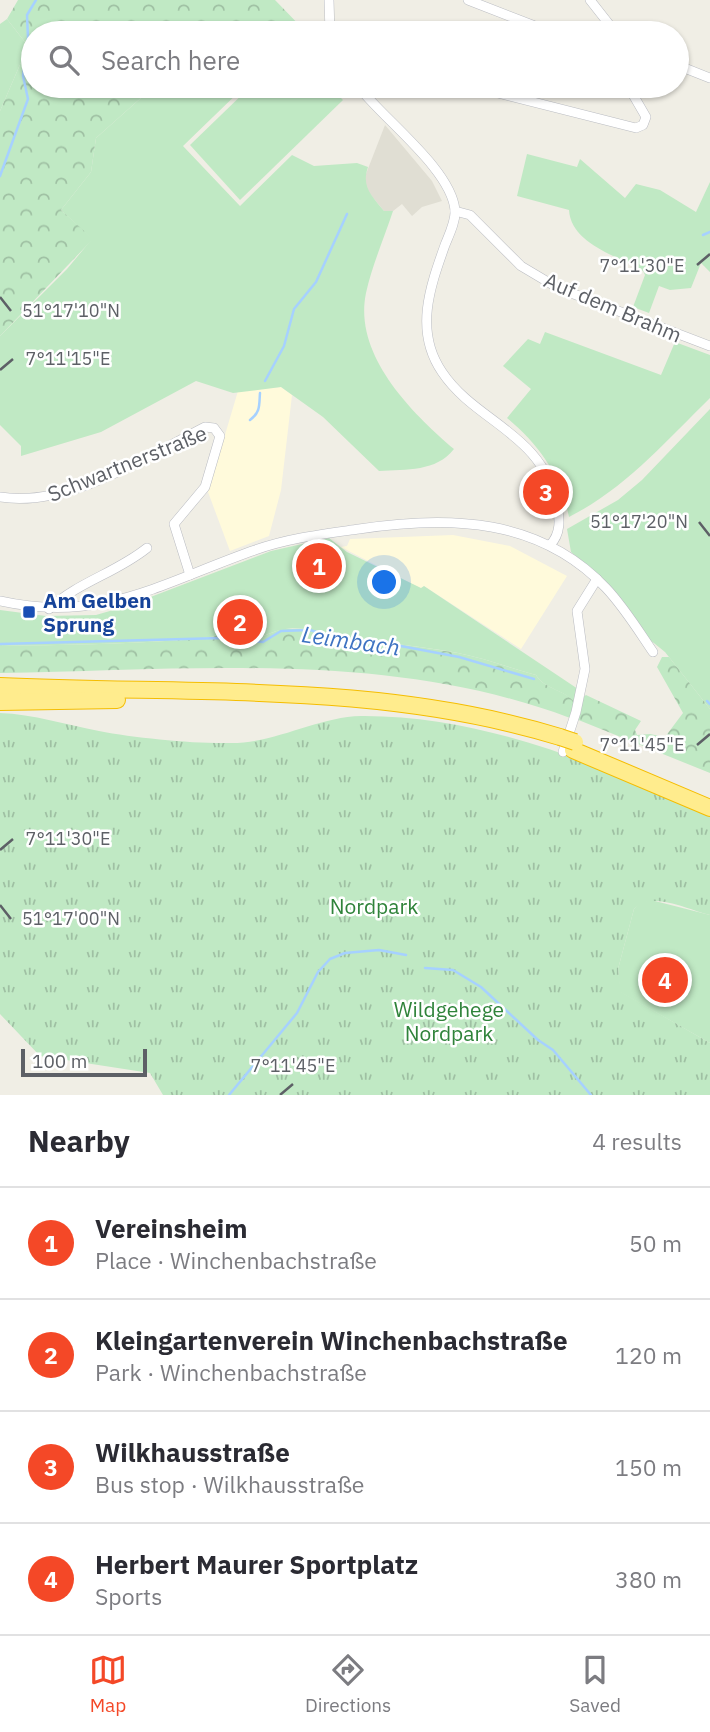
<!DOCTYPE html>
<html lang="en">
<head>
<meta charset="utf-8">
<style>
  :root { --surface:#fff; --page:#f2f2f3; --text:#2b2b33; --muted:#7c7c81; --line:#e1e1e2; --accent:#f44827 }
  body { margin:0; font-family:"IBM Plex Sans",sans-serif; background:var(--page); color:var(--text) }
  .scale { position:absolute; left:21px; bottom:18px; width:126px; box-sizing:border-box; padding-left:7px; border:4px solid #5d6066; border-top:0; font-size:19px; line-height:24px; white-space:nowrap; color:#5d6066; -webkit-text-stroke:5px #fff; paint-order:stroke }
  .you { position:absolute; left:385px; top:583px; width:24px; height:24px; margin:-18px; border:5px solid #fff; border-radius:50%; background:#1a73e8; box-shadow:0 0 0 10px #1a73e833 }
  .badge { display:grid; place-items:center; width:46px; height:46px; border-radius:50%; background:var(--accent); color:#fff; font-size:23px; font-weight:700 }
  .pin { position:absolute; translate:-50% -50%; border:4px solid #fff; box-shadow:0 2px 7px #0006 }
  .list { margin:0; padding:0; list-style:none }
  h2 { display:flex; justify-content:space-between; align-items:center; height:91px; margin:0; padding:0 28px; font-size:30px }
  h2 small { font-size:23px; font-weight:400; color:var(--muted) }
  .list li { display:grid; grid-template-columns:46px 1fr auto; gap:21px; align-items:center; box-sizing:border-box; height:112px; padding:0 28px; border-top:2px solid var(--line) }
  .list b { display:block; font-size:26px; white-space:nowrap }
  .list p { margin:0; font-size:23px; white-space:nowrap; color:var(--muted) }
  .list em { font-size:23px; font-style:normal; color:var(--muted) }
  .icon { flex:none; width:38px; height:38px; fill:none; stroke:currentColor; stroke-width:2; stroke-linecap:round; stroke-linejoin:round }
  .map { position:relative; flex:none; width:710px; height:1095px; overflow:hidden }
  .search { position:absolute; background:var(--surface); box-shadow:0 2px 5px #0004; left:21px; right:21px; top:21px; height:77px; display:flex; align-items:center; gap:18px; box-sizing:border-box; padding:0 24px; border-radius:38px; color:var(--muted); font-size:26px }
  .sheet { height:539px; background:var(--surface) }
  nav { display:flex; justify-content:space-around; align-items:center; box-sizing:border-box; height:98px; border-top:2px solid var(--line); background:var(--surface); font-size:19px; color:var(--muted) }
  nav a { display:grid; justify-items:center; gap:4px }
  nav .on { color:var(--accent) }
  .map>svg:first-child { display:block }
  .commercial { fill:#fffadb }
  .education { fill:#e0ded3 }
  .green { fill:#c0e9c4 }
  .forest { fill:url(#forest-crowns) }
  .park { fill:url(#park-tufts) }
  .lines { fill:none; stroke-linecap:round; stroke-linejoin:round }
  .stream { stroke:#a6d1ff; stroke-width:2.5 }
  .street-casing { stroke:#babcc2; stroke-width:10 }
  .highway-casing { stroke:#f5bd00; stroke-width:18 }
  .street { stroke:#fff; stroke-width:9 }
  .highway { stroke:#ffec8d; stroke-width:16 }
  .highway-bridge-casing { stroke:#f5bd00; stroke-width:18; stroke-linecap:butt }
  .highway-bridge { stroke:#ffec8d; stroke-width:16 }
  .ticks { fill:none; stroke:#5d6066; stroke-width:2.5 }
  .transit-dot { fill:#1a4fb4; stroke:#fff; stroke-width:2.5 }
  .labels { text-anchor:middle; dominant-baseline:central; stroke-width:5; stroke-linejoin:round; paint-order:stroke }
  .street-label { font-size:21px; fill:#5d6066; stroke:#fff }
  .transit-label { font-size:21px; font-weight:bold; fill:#164399; stroke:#fff; text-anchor:start }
  .park-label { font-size:21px; fill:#2f833a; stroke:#fff }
  .water-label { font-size:23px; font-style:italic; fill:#3e73c2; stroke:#fff }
  .ticks-label { font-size:18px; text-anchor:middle; fill:#5d6066; stroke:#fff; stroke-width:5; stroke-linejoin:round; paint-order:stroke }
</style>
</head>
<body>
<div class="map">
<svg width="710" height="1095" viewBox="0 0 710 1095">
  <defs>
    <pattern id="forest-crowns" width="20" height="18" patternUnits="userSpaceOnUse" patternTransform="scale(1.75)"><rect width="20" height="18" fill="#c0e9c4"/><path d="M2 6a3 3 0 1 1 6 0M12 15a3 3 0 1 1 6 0" fill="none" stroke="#9fc0a3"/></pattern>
    <pattern id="park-tufts" width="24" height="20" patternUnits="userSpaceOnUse" patternTransform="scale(1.75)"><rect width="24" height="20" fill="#c0e9c4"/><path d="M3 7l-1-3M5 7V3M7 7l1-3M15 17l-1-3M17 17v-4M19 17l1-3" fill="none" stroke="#9fc0a3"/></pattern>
  </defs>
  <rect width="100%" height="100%" fill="#f0eee5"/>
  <g class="commercial">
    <polygon points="281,387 292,395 281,490 269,536 230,551 208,492 238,391"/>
    <polygon points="453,535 510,546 567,576 521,649 424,586 422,589 341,547 347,546 350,539"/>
  </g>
  <polygon class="education" points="385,125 432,181 442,201 422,207 412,216 402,204 393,211 384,211 366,189 364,179"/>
  <g class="green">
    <polygon points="7,19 28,46 0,111 0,24"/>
    <path d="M 160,86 L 245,86 L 183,146 L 240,206 L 292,155 L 314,166 L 357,163 L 368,167 C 361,187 372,196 384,211 L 393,211 C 384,238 372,266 366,293 C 353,355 412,413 454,449 C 436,472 407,469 379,471 L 323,417 L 281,387 L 233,393 L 196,381 L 101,432 L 21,456 L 21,446 L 0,425 L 0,336 L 67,269 L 92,239 L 61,210 L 91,172 L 96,138 L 142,97 Z"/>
    <polygon points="251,86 329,86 343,100 240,200 190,145"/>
    <path d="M 527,154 L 577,167 L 580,159 L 625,198 L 636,184 L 660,190 L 696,212 L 710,182 L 710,272 L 701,263 L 691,288 L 670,290 L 659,286 L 649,313 L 633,307 L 645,275 L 643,271 C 618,256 571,244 569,210 L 517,196 Z"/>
    <path d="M 545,332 L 661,375 L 675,342 L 710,355 L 710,398 C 665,442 626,488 569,517 C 560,474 540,446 507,418 L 531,389 L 503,366 L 528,339 L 540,344 Z"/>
    <polygon points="710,409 710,709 665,652 644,635 606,583 571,552 567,529 618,500 642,480"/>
    <path d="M 329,538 L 347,552 L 421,588 L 424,586 L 578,689 L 575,703 C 564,689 545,690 536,675 C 510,668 484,658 458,653 C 421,646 383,643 346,638 C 309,634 305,619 263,636 C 243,629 207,639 184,640 C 122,644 61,645 0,646 L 0,610 L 46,616 L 96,615 L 127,606 L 271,551 Z"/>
    <polygon points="651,900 710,915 710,1043 620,992 618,969 634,909 639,903"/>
  </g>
  <g class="forest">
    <polygon points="18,0 275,0 307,33 33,33 33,86 160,86 142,97 96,138 91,172 61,210 93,239 0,336 0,111 28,46 7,19"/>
    <path d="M 310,628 C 358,642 409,644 458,653 C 484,658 510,668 536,675 C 545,690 565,689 575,703 L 570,718 C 390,650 189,670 0,673 L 0,646 C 61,645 122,644 184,640 C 207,639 243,629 263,636 L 282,629 Z"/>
    <polygon points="662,657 669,657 710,709 710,773 576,719 582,698 586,695 641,721 635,730 637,735 650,734 665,737 683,713 657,667"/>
  </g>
  <path class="park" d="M 0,713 C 33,714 67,725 99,731 C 135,738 195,744 231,743 C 277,743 317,717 361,716 C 482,715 603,765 710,816 L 710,915 C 689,910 650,890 634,909 L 618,969 L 621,992 L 710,1043 L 710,1095 L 163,1095 L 150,1073 L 40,1056 L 0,1014 Z"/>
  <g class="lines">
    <g class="stream">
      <polyline points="0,176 28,99 23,76 28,38 27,15 36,0"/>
      <polyline points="703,235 710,232"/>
      <polyline points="265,381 284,346 294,309 316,282 347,214"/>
      <path d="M 250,420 C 261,412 259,404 260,393"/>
      <polyline points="0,644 222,638 263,642 281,631 310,630 345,641 369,640 459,657 534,679"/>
      <polyline points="707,701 710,704"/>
      <polyline points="425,968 453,970 481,987 538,1040 553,1050 591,1095"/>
      <polyline points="229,1095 297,1013 318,972 330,959 345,953 379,950 406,955"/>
    </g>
    <g class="street-casing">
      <g id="street">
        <polyline points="329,0 330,33"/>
        <polyline points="468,0 553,33"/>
        <polyline points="590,0 616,33"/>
        <polyline points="677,65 710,78"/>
        <path d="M 358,86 C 383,119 451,169 455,210 C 456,221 449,235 445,245 C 430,287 414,331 442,372 C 476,423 543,433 557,505 C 560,519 561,534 550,545"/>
        <polyline points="470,86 636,128 643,125 646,117 628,86"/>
        <polyline points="455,211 470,215 521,266 558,288 710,346"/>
        <path d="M 0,497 C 68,508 146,457 205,427 L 214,428 L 220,436 L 205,487 L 174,524 L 190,575"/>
        <path d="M 0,601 C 102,624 163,582 255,550 C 289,538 324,534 359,529 C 449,515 540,518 606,588 C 624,607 638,630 653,652"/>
        <path d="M 49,609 C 78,582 116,573 147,548"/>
        <polyline points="563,752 576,712 585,669 577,611 597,579"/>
      </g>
    </g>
    <g class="highway-casing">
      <g id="highway">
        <path d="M 0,686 C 188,695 378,681 560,737"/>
        <polyline points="0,702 117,700"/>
        <polyline points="573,750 710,808"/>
      </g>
    </g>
    <use href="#street" class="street"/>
    <use href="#highway" class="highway"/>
    <g class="highway-bridge-casing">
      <polyline id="highway-bridge" points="560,737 575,742"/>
    </g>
    <use href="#highway-bridge" class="highway-bridge"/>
  </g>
  <path class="ticks" d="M 697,265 L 710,254M 0,297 L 11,311M 0,370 L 13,359M 699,522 L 710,536M 697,745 L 710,734M 0,850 L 13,839M 0,905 L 11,919M 280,1095 L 293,1084"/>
  <rect class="transit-dot" x="22" y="605" width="14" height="14" rx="3.5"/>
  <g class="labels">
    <g class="street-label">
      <text transform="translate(613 307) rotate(23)">Auf dem Brahm</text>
      <text transform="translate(127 463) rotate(-22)">Schwartnerstraße</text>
    </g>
    <g class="transit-label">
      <text x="43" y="600">Am Gelben<tspan x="43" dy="24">Sprung</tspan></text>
    </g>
    <g class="park-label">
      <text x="374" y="906">Nordpark</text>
      <text x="449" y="1009">Wildgehege<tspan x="449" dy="24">Nordpark</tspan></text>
    </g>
    <g class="water-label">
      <text transform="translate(351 640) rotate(8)">Leimbach</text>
    </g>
  </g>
  <g class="ticks-label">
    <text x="642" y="272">7°11'30"E</text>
    <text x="71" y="317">51°17'10"N</text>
    <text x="68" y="365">7°11'15"E</text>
    <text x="639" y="528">51°17'20"N</text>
    <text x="642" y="751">7°11'45"E</text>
    <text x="68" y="845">7°11'30"E</text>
    <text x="71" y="925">51°17'00"N</text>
    <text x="293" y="1072">7°11'45"E</text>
  </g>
</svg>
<div class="scale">100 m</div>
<div class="you"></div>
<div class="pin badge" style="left:319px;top:566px">1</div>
<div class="pin badge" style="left:240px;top:622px">2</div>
<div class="pin badge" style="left:546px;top:492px">3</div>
<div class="pin badge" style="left:665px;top:980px">4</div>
<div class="search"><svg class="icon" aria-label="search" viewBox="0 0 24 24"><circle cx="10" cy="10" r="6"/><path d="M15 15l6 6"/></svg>Search here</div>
</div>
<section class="sheet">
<h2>Nearby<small>4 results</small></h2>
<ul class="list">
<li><span class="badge">1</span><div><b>Vereinsheim</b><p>Place · Winchenbachstraße</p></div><em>50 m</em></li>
<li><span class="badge">2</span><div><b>Kleingartenverein Winchenbachstraße</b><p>Park · Winchenbachstraße</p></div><em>120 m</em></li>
<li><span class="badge">3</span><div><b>Wilkhausstraße</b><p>Bus stop · Wilkhausstraße</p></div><em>150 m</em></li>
<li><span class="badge">4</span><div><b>Herbert Maurer Sportplatz</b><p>Sports</p></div><em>380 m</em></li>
</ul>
</section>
<nav>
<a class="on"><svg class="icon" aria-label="map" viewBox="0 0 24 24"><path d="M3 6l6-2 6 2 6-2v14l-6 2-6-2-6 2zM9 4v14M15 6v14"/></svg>Map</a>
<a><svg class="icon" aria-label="directions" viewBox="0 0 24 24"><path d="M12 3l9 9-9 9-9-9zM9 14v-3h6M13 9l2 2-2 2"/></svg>Directions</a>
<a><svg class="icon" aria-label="saved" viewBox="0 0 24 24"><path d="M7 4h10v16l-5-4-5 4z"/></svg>Saved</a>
</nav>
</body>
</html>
